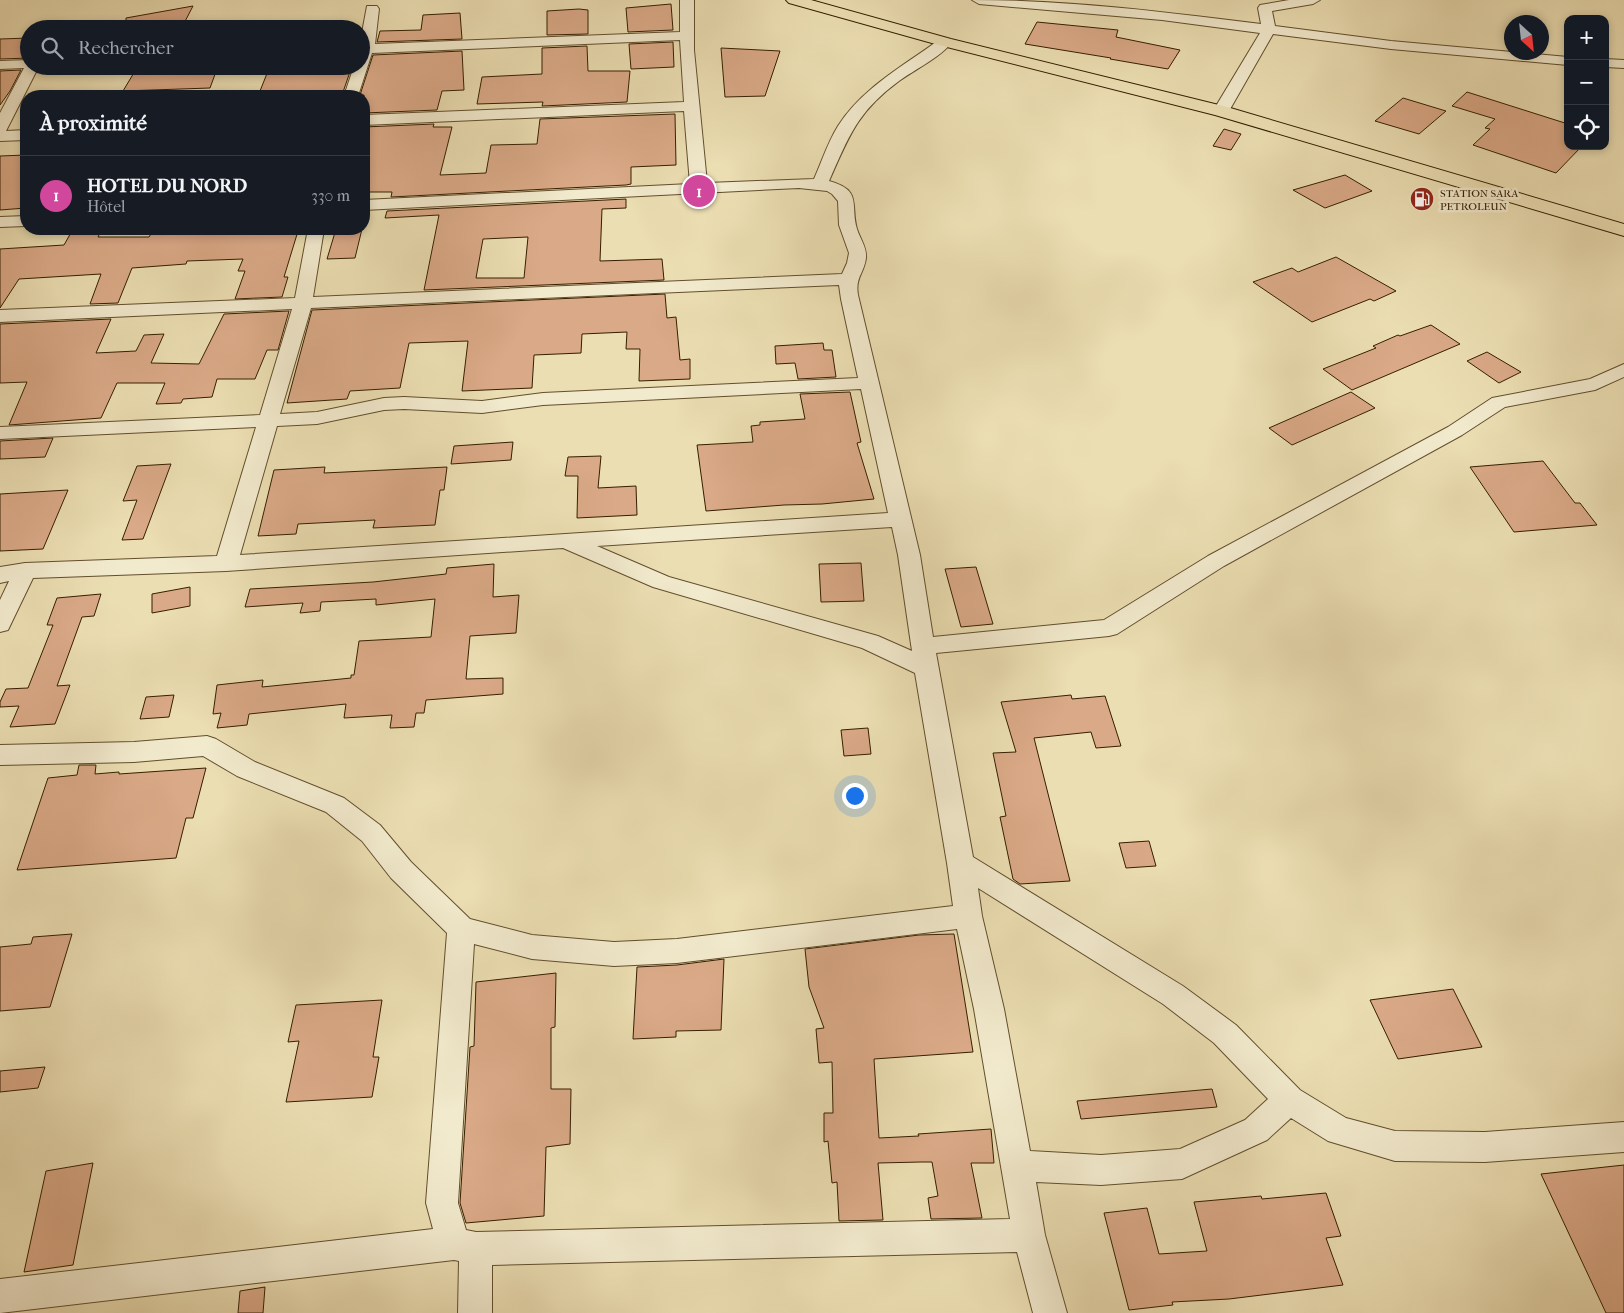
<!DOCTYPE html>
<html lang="fr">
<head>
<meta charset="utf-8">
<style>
  :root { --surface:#171b24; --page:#20242c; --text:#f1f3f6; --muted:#9ea1a6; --line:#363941; --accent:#7c3aed }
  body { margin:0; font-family:"IM FELL French Canon",serif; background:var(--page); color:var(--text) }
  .controls { position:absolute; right:15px; top:15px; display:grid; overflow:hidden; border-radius:10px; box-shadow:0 2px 8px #0003 }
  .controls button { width:45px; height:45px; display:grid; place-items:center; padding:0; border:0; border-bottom:1px solid var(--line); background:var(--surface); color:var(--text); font:25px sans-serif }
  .compass { position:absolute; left:1504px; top:15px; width:45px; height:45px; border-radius:50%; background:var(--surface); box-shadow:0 2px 8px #0003; rotate:153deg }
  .you { position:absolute; left:854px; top:795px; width:18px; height:18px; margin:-12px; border:4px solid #fff; border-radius:50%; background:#1a73e8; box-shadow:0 0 0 8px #1a73e833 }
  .badge { display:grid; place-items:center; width:32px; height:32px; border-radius:50%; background:var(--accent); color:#fff; font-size:16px; font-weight:700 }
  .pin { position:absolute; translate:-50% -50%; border:2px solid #fff; box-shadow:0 1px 5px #0006 }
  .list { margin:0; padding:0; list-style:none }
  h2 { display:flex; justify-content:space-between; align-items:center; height:65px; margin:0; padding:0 20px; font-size:21px }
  h2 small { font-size:16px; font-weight:400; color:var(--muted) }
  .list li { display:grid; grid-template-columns:32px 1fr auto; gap:15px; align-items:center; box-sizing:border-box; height:80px; padding:0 20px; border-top:1px solid var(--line) }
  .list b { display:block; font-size:19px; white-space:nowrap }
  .list p { margin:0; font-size:16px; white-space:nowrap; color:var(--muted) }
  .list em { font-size:16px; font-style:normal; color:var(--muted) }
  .icon { flex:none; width:28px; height:28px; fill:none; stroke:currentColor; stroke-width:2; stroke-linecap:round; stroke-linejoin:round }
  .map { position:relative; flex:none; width:1624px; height:1313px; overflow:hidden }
  .search { position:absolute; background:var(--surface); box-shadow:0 2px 8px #0003; left:20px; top:20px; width:350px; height:55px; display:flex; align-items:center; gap:12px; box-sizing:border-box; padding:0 18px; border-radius:28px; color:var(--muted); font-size:19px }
  .panel { position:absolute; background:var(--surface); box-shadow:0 2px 8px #0003; left:20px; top:90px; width:350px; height:145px; border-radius:20px }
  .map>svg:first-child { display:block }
  .building { fill:#daa987; stroke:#351e00; fill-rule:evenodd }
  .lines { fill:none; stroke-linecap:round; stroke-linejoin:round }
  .street-casing { stroke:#624e2c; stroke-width:2 }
  .highway-casing { stroke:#351e00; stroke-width:2 }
  .street { fill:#f2eacd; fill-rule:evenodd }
  .highway { fill:#ebdeb2; fill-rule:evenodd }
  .labels { text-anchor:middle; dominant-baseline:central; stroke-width:5; stroke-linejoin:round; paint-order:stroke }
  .far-poi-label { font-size:11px; fill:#351e00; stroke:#f2eacd; text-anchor:start }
</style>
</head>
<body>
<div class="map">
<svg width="1624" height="1313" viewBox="0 0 1624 1313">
  <rect width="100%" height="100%" fill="#ebdeb2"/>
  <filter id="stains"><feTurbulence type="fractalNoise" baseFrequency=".004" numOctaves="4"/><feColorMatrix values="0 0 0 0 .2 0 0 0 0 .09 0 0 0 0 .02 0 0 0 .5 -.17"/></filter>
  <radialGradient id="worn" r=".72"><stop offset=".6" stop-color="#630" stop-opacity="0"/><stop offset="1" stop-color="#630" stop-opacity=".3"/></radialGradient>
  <g class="building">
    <polygon points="671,4 673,30 628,32 626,8"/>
    <polygon points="193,6 181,29 126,29 126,18"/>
    <polygon points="579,9 588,10 588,34 547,35 547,11"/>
    <polygon points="460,13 462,39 377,42 380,31 421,30 423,15"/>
    <polygon points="1037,22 1118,30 1116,37 1180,50 1168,69 1110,59 1111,58 1025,44"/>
    <polygon points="29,38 29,58 0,59 0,39"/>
    <polygon points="673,42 674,67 631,69 629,44"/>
    <polygon points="587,46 588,71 630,71 627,102 542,106 543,102 477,104 482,77 542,74 542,48"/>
    <polygon points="721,48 780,51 765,96 725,97"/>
    <polygon points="462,51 464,90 442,91 437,110 364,113 364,95 360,95 373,55"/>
    <polygon points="138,66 218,66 210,88 123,91"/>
    <polygon points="270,66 352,66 342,95 258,96"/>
    <polygon points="21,70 10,91 0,105 0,71"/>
    <polygon points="1467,92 1568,124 1568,146 1582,146 1556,173 1473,145 1490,129 1485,128 1495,119 1452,106"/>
    <polygon points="1403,98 1446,111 1419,134 1375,121"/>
    <polygon points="675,114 676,165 631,167 631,184 626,185 391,197 392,192 364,192 364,127 434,124 433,127 452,127 440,175 486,173 491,145 537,144 540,119"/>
    <polygon points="1224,129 1241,134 1231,150 1213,146"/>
    <polygon points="26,155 26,208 0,210 0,156"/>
    <polygon points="1345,175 1372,191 1325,208 1293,190"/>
    <path d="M 626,199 L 626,208 L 602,209 L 600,261 L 662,259 L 664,280 L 424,290 L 439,215 L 385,218 L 387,211 ZM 528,237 L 524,278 L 476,278 L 483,239 Z"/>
    <polygon points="73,229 102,229 98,237 149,237 154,229 252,229 251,232 275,231 274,233 298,231 284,277 288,277 282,297 235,299 245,271 238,271 243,259 187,261 186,264 132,268 118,303 90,304 101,274 19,279 0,308 0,249 64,245"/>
    <polygon points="336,229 362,229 355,258 327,259"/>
    <polygon points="1336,257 1396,291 1374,301 1370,299 1312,322 1253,282 1292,268 1298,272"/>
    <polygon points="665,294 667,318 676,317 680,360 690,359 690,379 639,381 640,349 626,349 627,332 582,334 581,353 534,355 532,388 462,391 468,341 409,343 400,388 350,391 347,399 287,403 312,310"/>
    <polygon points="289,311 278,350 267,350 255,379 217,379 212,397 183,399 181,403 156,404 165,383 117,383 101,418 9,425 27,382 0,383 0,324 111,319 96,353 136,351 144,335 164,334 151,363 199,364 224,314"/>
    <polygon points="1431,325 1460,344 1352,390 1323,369 1376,348 1373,346 1398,335 1400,336"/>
    <polygon points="823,343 824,350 832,350 836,377 798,379 795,363 776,364 775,346"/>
    <polygon points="1487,352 1521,372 1499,383 1467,361"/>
    <polygon points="850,392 861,442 857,443 874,499 822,504 784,505 706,511 697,445 753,442 751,426 760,425 760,422 805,419 800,394"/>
    <polygon points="1351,392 1375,408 1292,445 1269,428"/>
    <polygon points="53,438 45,457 0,459 0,441"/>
    <polygon points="513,442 511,460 451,464 454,446"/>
    <polygon points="601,456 598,488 636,486 637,515 577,518 578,476 565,476 568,457"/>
    <polygon points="1543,461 1575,503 1580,503 1597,525 1514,532 1470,467"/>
    <polygon points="171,464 143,539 122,540 137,500 123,501 137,466"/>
    <polygon points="325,467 324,473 447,467 444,490 440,490 435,525 373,528 375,520 298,524 296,534 258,536 274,470"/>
    <polygon points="68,490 43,549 0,551 0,494"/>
    <polygon points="861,563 864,601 821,602 819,564"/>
    <polygon points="494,564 493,597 519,595 516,633 470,636 466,679 503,678 503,694 426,700 424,713 416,713 414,727 390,728 392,715 344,718 346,704 249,714 247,725 217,728 221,713 213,714 217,685 263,680 262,687 351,678 351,675 354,675 359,641 431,637 435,599 376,605 376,599 321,602 320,611 300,613 303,603 245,607 250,589 373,582 446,574 447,568"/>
    <polygon points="976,567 993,624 961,627 945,569"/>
    <polygon points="190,587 190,606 152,613 152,594"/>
    <polygon points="101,594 94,616 82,617 57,686 70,685 55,724 10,727 19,706 0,707 0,702 6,689 28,688 53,625 47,625 57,598"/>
    <polygon points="174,695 169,717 140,719 146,697"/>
    <polygon points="1071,695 1072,699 1105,696 1121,746 1096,748 1091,732 1034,738 1070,881 1020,884 1013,879 1000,817 1006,816 993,753 1016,752 1001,702"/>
    <polygon points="868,728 871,754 844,756 841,730"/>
    <polygon points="79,765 96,765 95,774 119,772 119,774 206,768 193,818 186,818 176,858 17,870 48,778 77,775"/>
    <polygon points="1149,841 1156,866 1126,868 1119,843"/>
    <polygon points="72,934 50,1007 0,1011 0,947 31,944 33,937"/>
    <polygon points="954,934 973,1052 874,1059 879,1138 919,1136 918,1134 991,1129 994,1163 971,1163 982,1218 931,1219 928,1198 938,1196 932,1162 921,1162 878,1163 883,1220 839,1221 837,1182 832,1183 828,1141 824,1142 824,1113 833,1113 832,1062 819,1063 816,1029 824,1028 809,987 805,949 919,935"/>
    <polygon points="724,959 721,1030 676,1031 676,1037 633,1039 637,967 677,965"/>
    <polygon points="556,973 555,1027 551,1028 551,1089 571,1089 570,1144 546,1147 544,1216 466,1223 460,1203 470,1047 474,1046 476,982"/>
    <polygon points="1453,989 1482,1047 1398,1059 1370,1000"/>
    <polygon points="382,1000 373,1057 379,1057 372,1097 286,1102 299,1041 288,1042 296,1005"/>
    <polygon points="45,1067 38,1088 0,1092 0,1071"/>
    <polygon points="1212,1089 1217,1107 1081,1119 1077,1101"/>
    <polygon points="93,1163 73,1265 24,1272 46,1171"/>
    <polygon points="1624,1165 1624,1313 1606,1313 1541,1174"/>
    <polygon points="1326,1193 1341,1236 1326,1238 1343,1285 1229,1299 1172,1302 1173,1305 1129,1310 1104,1213 1147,1208 1159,1254 1207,1251 1194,1202 1261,1196 1262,1199"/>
    <polygon points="265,1287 263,1313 238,1313 240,1291"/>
  </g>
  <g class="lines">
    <g class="street-casing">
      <g id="street">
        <path d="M 680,0 L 694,0 L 694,50 L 707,183 L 814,179 C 822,161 828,142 838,126 C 863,87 904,66 940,39 L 945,38 L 952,42 C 941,57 914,70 899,81 C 857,112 849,136 829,181 C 863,190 850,205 857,229 C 860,239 867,247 866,258 C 864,274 855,277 858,295 L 920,555 L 933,637 L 1104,620 L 1208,556 L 1448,427 L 1492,398 L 1590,379 L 1624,364 L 1624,377 L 1595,390 L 1505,407 L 1462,435 L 1224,566 L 1117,634 L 1109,636 L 936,653 L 973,857 L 1183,986 L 1236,1025 L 1300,1090 L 1346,1118 L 1395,1131 L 1485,1132 L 1624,1122 L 1624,1152 L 1485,1162 L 1395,1161 L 1328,1141 L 1291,1118 L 1267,1140 L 1182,1179 L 1101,1185 L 1036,1182 L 1045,1235 L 1067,1313 L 1033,1313 L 1017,1252 L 492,1265 L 492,1313 L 458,1313 L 459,1261 L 454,1260 L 0,1313 L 0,1279 L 433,1229 L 426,1203 L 447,933 L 391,878 L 362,841 L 326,812 L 237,776 L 203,756 L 134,762 L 0,765 L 0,745 L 134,742 L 207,736 L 216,739 L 255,762 L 344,798 L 380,825 L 411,862 L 470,919 L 532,935 L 614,942 L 677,939 L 953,906 L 947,863 L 915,673 L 862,648 L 653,587 L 563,548 L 226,571 L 33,578 L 8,630 L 0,632 L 0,600 L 9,581 L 0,583 L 0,567 L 25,563 L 217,556 L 256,427 L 0,439 L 0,427 L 260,415 L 292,309 L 0,322 L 0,310 L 295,298 L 308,229 L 324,229 L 313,297 L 842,274 L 847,263 L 849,253 L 839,225 L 838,201 L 832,194 L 827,191 L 799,188 L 364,210 L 364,200 L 690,184 L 684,111 L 364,125 L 364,115 L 684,102 L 680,40 L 372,53 L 358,96 L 344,96 L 354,66 L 361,66 L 361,38 L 367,6 L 377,6 L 379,9 L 375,44 L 680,32 ZM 839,285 L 841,299 L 858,378 L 543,393 L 482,401 L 404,397 L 384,398 L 317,412 L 280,414 L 311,308 ZM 861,389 L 888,513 L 240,555 L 277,426 L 317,424 L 384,410 L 404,409 L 482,413 L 543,405 ZM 892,527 L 898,555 L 912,651 L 878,636 L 669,577 L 597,546 ZM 978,888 L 1163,1004 L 1214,1043 L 1268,1099 L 1245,1120 L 1180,1149 L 1101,1155 L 1030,1151 L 1004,1009 L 982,916 ZM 957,929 L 974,1009 L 1010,1219 L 476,1232 L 466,1230 L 458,1203 L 474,944 L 532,959 L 614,966 L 677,963 Z"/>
        <path d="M 972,0 C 1069,0 1165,12 1261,24 L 1258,8 L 1260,5 L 1289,0 L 1320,0 L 1313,4 L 1272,11 L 1275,26 L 1391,41 L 1568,57 L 1568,65 L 1391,49 L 1273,34 L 1229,111 L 1226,114 L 1216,114 L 1213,111 L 1260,33 L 1162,20 L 979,4 Z"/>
        <polygon points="1605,59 1624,60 1624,68 1605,67"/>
        <polygon points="29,60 29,66 39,66 6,131 26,130 26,140 0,141 0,113 24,68 0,69 0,61"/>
        <polygon points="26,216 26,226 0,227 0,217"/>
      </g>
    </g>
    <g class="highway-casing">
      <polygon id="highway" points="786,0 811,0 951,39 1227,107 1624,224 1624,236 1215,115 939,45 789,3"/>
    </g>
    <use href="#street" class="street"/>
    <use href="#highway" class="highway"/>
  </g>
  <defs>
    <g id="fuel-disc" transform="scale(1.25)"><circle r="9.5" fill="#8f2418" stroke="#f2eacd"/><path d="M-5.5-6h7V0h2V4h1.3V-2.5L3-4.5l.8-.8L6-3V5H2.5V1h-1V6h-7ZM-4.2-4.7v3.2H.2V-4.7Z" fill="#fff"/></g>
  </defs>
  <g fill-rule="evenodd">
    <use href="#fuel-disc" x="1422" y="199"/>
  </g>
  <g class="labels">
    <g class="far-poi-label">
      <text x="1440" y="193">STATION SARA<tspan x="1440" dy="13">PETROLEUN</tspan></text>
    </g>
  </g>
  <rect width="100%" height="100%" filter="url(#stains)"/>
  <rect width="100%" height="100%" fill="url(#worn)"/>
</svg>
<div class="controls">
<button>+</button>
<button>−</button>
<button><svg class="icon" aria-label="locate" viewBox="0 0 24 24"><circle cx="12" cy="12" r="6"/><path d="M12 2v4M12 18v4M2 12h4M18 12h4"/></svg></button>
</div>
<svg class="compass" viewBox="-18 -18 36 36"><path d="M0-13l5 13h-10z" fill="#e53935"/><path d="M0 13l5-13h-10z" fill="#9ea1a6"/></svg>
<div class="you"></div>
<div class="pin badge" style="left:699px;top:191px;background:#d1479c">1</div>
<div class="search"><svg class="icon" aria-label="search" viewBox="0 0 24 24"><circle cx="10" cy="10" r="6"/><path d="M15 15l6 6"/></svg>Rechercher</div>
<section class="panel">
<h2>À proximité<small></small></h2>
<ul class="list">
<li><span class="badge" style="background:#d1479c">1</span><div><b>HOTEL DU NORD</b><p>Hôtel</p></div><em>330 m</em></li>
</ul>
</section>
</div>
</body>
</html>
